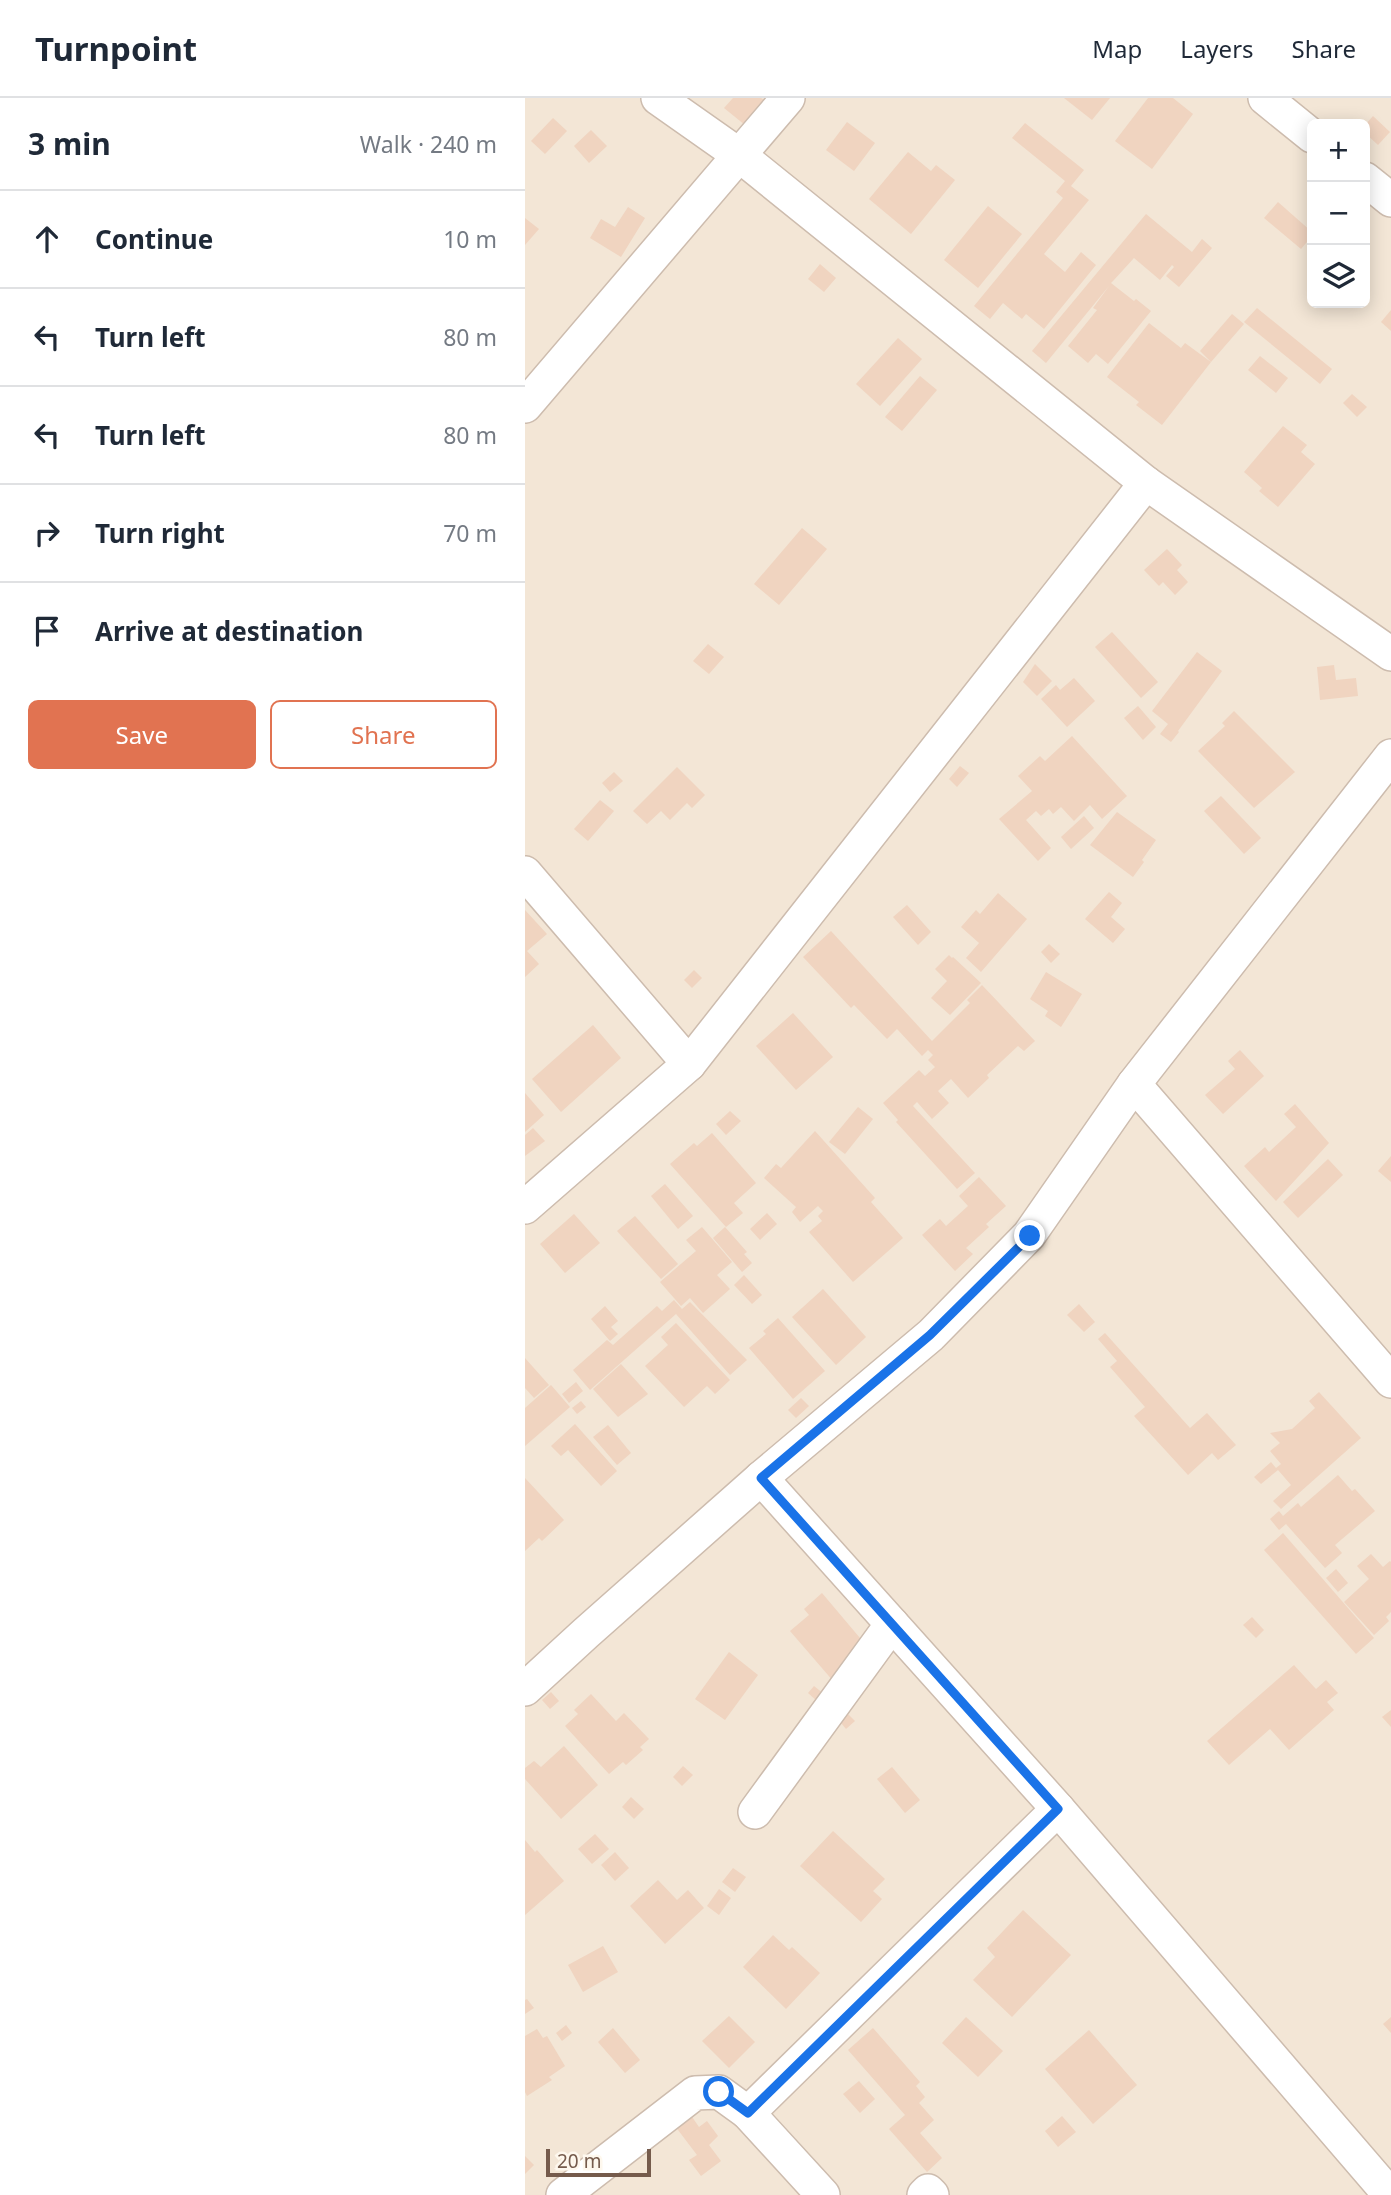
<!DOCTYPE html>
<html lang="en">
<head>
<meta charset="utf-8">
<style>
  :root { --surface:#fff; --page:#f6f6f7; --text:#1f2937; --muted:#747a83; --line:#e0e1e3; --accent:#e17351 }
  body { margin:0; font-family:"Noto Sans",sans-serif; background:var(--page); color:var(--text) }
  .controls { position:absolute; right:21px; top:21px; display:grid; overflow:hidden; border-radius:10px; box-shadow:0 4px 18px #0003 }
  .controls button { width:63px; height:63px; display:grid; place-items:center; padding:0; border:0; border-bottom:2px solid var(--line); background:var(--surface); color:var(--text); font:35px sans-serif }
  .scale { position:absolute; left:21px; bottom:18px; width:105px; box-sizing:border-box; padding-left:7px; border:4px solid #755b4c; border-top:0; font-size:19px; line-height:24px; white-space:nowrap; color:#755b4c; -webkit-text-stroke:5px #fef8ee; paint-order:stroke }
  .stop { position:absolute; width:21px; height:21px; margin:-16px; border:5px solid #1a73e8; border-radius:50%; background:#fff }
  .stop.end { background:#1a73e8; border-color:#fff; box-shadow:0 2px 7px #0008 }
  .list { margin:0; padding:0; list-style:none }
  h2 { display:flex; justify-content:space-between; align-items:center; height:91px; margin:0; padding:0 28px; font-size:30px }
  h2 small { font-size:23px; font-weight:400; color:var(--muted) }
  .list li { display:grid; grid-template-columns:46px 1fr auto; gap:21px; align-items:center; box-sizing:border-box; height:98px; padding:0 28px; border-top:2px solid var(--line) }
  .list b { display:block; font-size:26px; white-space:nowrap }
  .list em { font-size:23px; font-style:normal; color:var(--muted) }
  .actions { display:flex; gap:14px; padding:21px 28px }
  .actions a { flex:1; padding:16px 0; border:2px solid var(--accent); border-radius:10px; text-align:center; font-size:24px; color:var(--accent) }
  .actions .main { background:var(--accent); color:#fff }
  .icon { flex:none; width:38px; height:38px; fill:none; stroke:currentColor; stroke-width:2; stroke-linecap:round; stroke-linejoin:round }
  .map { position:relative; flex:none; width:866px; height:2097px; overflow:hidden }
  header { display:flex; align-items:center; gap:42px; box-sizing:border-box; height:98px; padding:0 35px; background:var(--surface); border-bottom:2px solid var(--line) }
  header strong { font-size:33px }
  nav { display:flex; gap:38px; margin-inline-start:auto; font-size:24px }
  main { display:flex }
  aside { flex:1; background:var(--surface) }
  .map>svg:first-child { display:block }
  .residential { fill:#f3e6d6; fill-rule:evenodd }
  .building { fill:#f0d4c0 }
  .lines { fill:none; stroke-linecap:round; stroke-linejoin:round }
  .minor-casing { stroke:#cdbcae; stroke-width:36 }
  .minor { stroke:#fff; stroke-width:33 }
  .route { stroke:#1a73e8; stroke-width:9 }
</style>
</head>
<body>
<header>
<strong>Turnpoint</strong>
<nav><a>Map</a><a>Layers</a><a>Share</a></nav>
</header>
<main>
<aside>
<h2>3 min<small>Walk · 240 m</small></h2>
<ul class="list">
<li><svg class="icon" aria-label="ahead" viewBox="0 0 24 24"><path d="M12 20V5M6 11l6-6 6 6"/></svg><div><b>Continue</b></div><em>10 m</em></li>
<li><svg class="icon" aria-label="left" viewBox="0 0 24 24"><path d="M17 20v-9H6M10 6l-5 5 5 5"/></svg><div><b>Turn left</b></div><em>80 m</em></li>
<li><svg class="icon" aria-label="left" viewBox="0 0 24 24"><path d="M17 20v-9H6M10 6l-5 5 5 5"/></svg><div><b>Turn left</b></div><em>80 m</em></li>
<li><svg class="icon" aria-label="right" viewBox="0 0 24 24"><path d="M7 20v-9h11M14 6l5 5-5 5"/></svg><div><b>Turn right</b></div><em>70 m</em></li>
<li><svg class="icon" aria-label="arrive" viewBox="0 0 24 24"><path d="M6 21V4h12l-3 4 3 4H6"/></svg><div><b>Arrive at destination</b></div></li>
</ul>
<div class="actions"><a class="main">Save</a><a>Share</a></div>
</aside>
<div class="map">
<svg width="866" height="2097" viewBox="0 0 866 2097">
  <rect width="100%" height="100%" fill="#fcf4e8"/>
  <path class="residential" d="M 0,0 L 866,0 L 866,2097 L 0,2097 ZM 787,26 L 840,26 L 840,205 L 787,205 Z"/>
  <g class="building">
    <polygon points="208,0 236,0 239,2 220,27 199,10"/>
    <polygon points="539,0 585,0 567,22"/>
    <polygon points="623,0 648,0 668,16 627,71 590,43"/>
    <polygon points="848,18 865,34 853,47 840,35 840,27"/>
    <polygon points="28,20 42,33 20,56 6,43"/>
    <polygon points="322,24 350,45 329,73 301,52"/>
    <polygon points="500,25 559,72 546,88 564,102 519,156 540,174 556,154 571,167 519,231 501,216 497,221 478,205 465,221 449,208 538,100 531,94 540,83 487,40"/>
    <polygon points="66,32 82,48 64,65 49,48"/>
    <polygon points="383,54 406,73 411,67 430,82 386,136 344,101"/>
    <polygon points="753,104 787,134 787,138 776,151 739,120"/>
    <polygon points="463,108 497,136 453,190 419,162"/>
    <polygon points="103,109 120,120 96,159 65,140 76,121 90,129"/>
    <polygon points="621,116 667,154 677,141 687,150 654,189 641,178 649,169 647,167 635,182 609,160 588,183 586,185 609,203 611,201 626,213 583,266 571,256 563,265 543,248 572,212 568,210 584,188 521,265 507,253"/>
    <polygon points="0,120 14,131 0,147"/>
    <polygon points="295,166 311,180 299,194 283,181"/>
    <polygon points="732,210 807,271 795,286 719,224"/>
    <polygon points="866,212 866,233 856,224"/>
    <polygon points="707,216 719,226 686,264 675,253"/>
    <polygon points="624,225 656,250 660,245 686,264 637,327 611,307 614,304 582,279"/>
    <polygon points="373,240 397,261 355,308 331,286"/>
    <polygon points="735,258 763,280 751,295 723,272"/>
    <polygon points="395,278 412,292 377,333 360,319"/>
    <polygon points="827,296 842,309 832,319 818,305"/>
    <polygon points="758,328 782,347 776,354 790,366 753,409 734,393 737,390 719,374"/>
    <polygon points="277,430 302,451 254,507 229,486"/>
    <polygon points="642,451 657,467 652,472 663,484 650,497 638,484 634,488 619,472"/>
    <polygon points="587,534 633,584 616,600 570,549"/>
    <polygon points="183,546 199,559 184,576 168,563"/>
    <polygon points="672,554 697,573 653,633 654,634 646,644 635,636 643,626 627,613"/>
    <polygon points="510,566 527,583 512,598 498,584"/>
    <polygon points="809,567 811,582 831,580 833,598 795,602 792,569"/>
    <polygon points="549,580 570,603 542,629 516,601 531,587 535,592"/>
    <polygon points="613,608 631,629 618,642 599,620"/>
    <polygon points="709,613 770,674 729,710 673,653 700,628 697,625"/>
    <polygon points="547,638 602,698 577,721 565,707 549,723 536,709 528,716 524,711 516,718 511,713 501,722 526,750 513,763 474,721 507,693 493,678 515,658 520,663"/>
    <polygon points="435,668 444,675 432,689 424,681"/>
    <polygon points="152,669 180,697 167,710 162,705 145,722 136,713 122,726 108,713"/>
    <polygon points="89,674 98,683 85,694 77,685"/>
    <polygon points="696,698 736,740 719,756 679,713"/>
    <polygon points="75,702 89,713 63,743 49,731"/>
    <polygon points="592,714 631,742 617,762 619,764 608,779 565,747"/>
    <polygon points="559,718 569,730 546,751 536,739"/>
    <polygon points="584,794 597,805 586,819 600,831 588,845 560,821"/>
    <polygon points="473,795 502,821 456,874 441,860 454,845 436,829 451,812 455,816"/>
    <polygon points="382,807 406,834 393,847 368,819"/>
    <polygon points="0,812 22,836 2,853 14,866 0,879"/>
    <polygon points="306,833 407,943 445,905 442,902 457,887 510,943 499,953 493,948 462,977 464,980 443,1000 426,981 413,993 424,1005 407,1021 392,1004 388,1008 450,1075 432,1091 371,1024 373,1022 358,1005 394,972 400,978 410,969 403,962 408,957 403,952 397,958 372,931 362,941 329,907 326,910 278,859"/>
    <polygon points="524,846 535,856 526,865 516,854"/>
    <polygon points="424,857 427,860 428,859 456,885 425,917 406,900 422,883 410,871"/>
    <polygon points="169,872 177,880 167,890 159,882"/>
    <polygon points="521,874 557,896 536,929 520,918 523,913 505,901"/>
    <polygon points="268,915 308,959 271,992 231,948"/>
    <polygon points="68,927 96,960 36,1014 7,981"/>
    <polygon points="715,952 739,978 698,1016 680,997 710,971 703,963"/>
    <polygon points="0,995 19,1017 0,1034"/>
    <polygon points="770,1006 804,1045 751,1103 719,1068 740,1049 744,1054 771,1029 759,1016"/>
    <polygon points="333,1009 348,1021 320,1056 304,1044"/>
    <polygon points="205,1013 216,1023 201,1037 191,1026"/>
    <polygon points="8,1030 20,1043 0,1058 0,1037"/>
    <polygon points="290,1033 350,1100 346,1104 378,1140 328,1184 284,1134 297,1123 293,1118 298,1113 293,1108 275,1124 267,1114 271,1109 239,1080 251,1066 256,1070"/>
    <polygon points="187,1035 231,1085 209,1105 218,1115 201,1129 145,1066 169,1045 172,1048"/>
    <polygon points="866,1058 866,1084 853,1073"/>
    <polygon points="803,1061 818,1077 773,1120 758,1104"/>
    <polygon points="454,1079 481,1108 461,1126 464,1129 441,1150 448,1156 430,1173 397,1137 415,1121 421,1128 443,1108 434,1098"/>
    <polygon points="140,1086 168,1118 153,1131 126,1098"/>
    <polygon points="242,1115 252,1126 235,1142 225,1131"/>
    <polygon points="49,1116 75,1145 40,1175 15,1146"/>
    <polygon points="110,1118 153,1166 136,1181 92,1133"/>
    <polygon points="177,1129 207,1164 192,1177 205,1191 178,1215 165,1200 156,1208 135,1184 171,1153 161,1142"/>
    <polygon points="200,1129 222,1154 219,1156 227,1165 217,1174 188,1140"/>
    <polygon points="219,1177 237,1197 227,1206 209,1187"/>
    <polygon points="298,1191 341,1239 311,1267 267,1219"/>
    <polygon points="149,1202 157,1211 165,1204 222,1262 205,1277 151,1216 65,1292 48,1272 82,1242 88,1247 132,1208 137,1213"/>
    <polygon points="554,1206 570,1224 559,1234 542,1217"/>
    <polygon points="80,1208 93,1223 86,1229 93,1236 85,1243 66,1221"/>
    <polygon points="253,1220 300,1273 268,1301 224,1250 241,1236 238,1233"/>
    <polygon points="151,1225 205,1282 190,1296 182,1288 159,1309 120,1268 143,1247 136,1239"/>
    <polygon points="580,1235 665,1330 682,1315 711,1347 693,1362 687,1355 663,1377 609,1318 620,1309 585,1269 592,1263 573,1241"/>
    <polygon points="0,1260 24,1287 9,1300 0,1290"/>
    <polygon points="96,1266 123,1296 93,1319 68,1291"/>
    <polygon points="51,1284 58,1293 44,1305 37,1296"/>
    <polygon points="26,1287 45,1309 0,1348 0,1310"/>
    <polygon points="794,1294 836,1340 756,1411 748,1403 766,1387 753,1372 736,1386 729,1379 746,1364 751,1370 756,1366 745,1353 755,1345 745,1335 767,1331 790,1310 784,1303"/>
    <polygon points="276,1300 284,1308 271,1320 263,1312"/>
    <polygon points="56,1303 61,1309 52,1316 47,1310"/>
    <polygon points="50,1326 92,1373 76,1388 43,1352 36,1358 26,1348"/>
    <polygon points="83,1327 106,1355 92,1367 68,1339"/>
    <polygon points="813,1377 827,1393 830,1391 850,1413 810,1447 817,1455 800,1470 761,1426 754,1432 745,1421 754,1413 758,1418 773,1405 776,1409"/>
    <polygon points="0,1380 39,1422 17,1443 14,1440 0,1453"/>
    <polygon points="758,1435 849,1540 831,1556 739,1452"/>
    <polygon points="846,1456 858,1469 865,1463 866,1464 866,1514 861,1519 864,1523 849,1537 819,1504 844,1481 832,1468"/>
    <polygon points="811,1471 823,1485 813,1494 801,1480"/>
    <polygon points="297,1495 340,1546 309,1584 265,1533 284,1517 279,1511"/>
    <polygon points="727,1519 739,1532 731,1540 718,1527"/>
    <polygon points="204,1554 233,1577 200,1622 170,1601"/>
    <polygon points="769,1567 791,1591 801,1582 813,1595 802,1604 809,1612 764,1652 745,1631 704,1667 682,1643"/>
    <polygon points="289,1588 299,1596 293,1604 283,1595"/>
    <polygon points="26,1594 34,1603 25,1611 17,1602"/>
    <polygon points="66,1596 91,1623 99,1615 124,1641 115,1649 118,1652 101,1667 98,1664 84,1676 40,1628 53,1616 49,1612"/>
    <polygon points="319,1612 330,1623 321,1631 311,1619"/>
    <polygon points="866,1612 866,1629 857,1619"/>
    <polygon points="39,1648 73,1687 36,1721 0,1681 0,1670 9,1663 16,1669"/>
    <polygon points="158,1668 168,1677 157,1688 148,1679"/>
    <polygon points="367,1669 395,1702 380,1715 352,1681"/>
    <polygon points="106,1699 119,1711 109,1721 97,1709"/>
    <polygon points="308,1733 360,1781 348,1793 357,1801 336,1824 275,1768"/>
    <polygon points="70,1736 84,1751 67,1766 53,1751"/>
    <polygon points="0,1742 10,1754 12,1752 39,1783 0,1817"/>
    <polygon points="90,1754 104,1770 90,1783 76,1767"/>
    <polygon points="208,1770 221,1779 210,1794 197,1784"/>
    <polygon points="133,1782 152,1802 163,1792 179,1810 140,1846 105,1808"/>
    <polygon points="194,1791 206,1800 194,1817 182,1808"/>
    <polygon points="498,1812 546,1857 487,1919 448,1882 470,1859 462,1850"/>
    <polygon points="248,1837 264,1852 267,1849 295,1875 261,1911 218,1869"/>
    <polygon points="78,1848 93,1874 58,1894 43,1867"/>
    <polygon points="2,1901 9,1910 0,1916 0,1902"/>
    <polygon points="204,1918 230,1944 204,1970 177,1943"/>
    <polygon points="441,1919 478,1953 453,1979 417,1945"/>
    <polygon points="866,1919 866,1935 858,1926"/>
    <polygon points="41,1927 47,1935 37,1943 31,1935"/>
    <polygon points="88,1930 115,1962 100,1975 73,1944"/>
    <polygon points="348,1930 395,1984 391,1988 400,1999 394,2005 409,2022 395,2035 417,2060 402,2074 364,2031 380,2017 323,1952"/>
    <polygon points="12,1931 18,1940 22,1938 40,1968 24,1979 27,1982 2,1998 0,1994 0,1938"/>
    <polygon points="564,1932 612,1987 568,2026 520,1971"/>
    <polygon points="334,1983 350,2001 335,2015 318,1996"/>
    <polygon points="165,2016 174,2029 182,2023 193,2038 184,2047 196,2063 176,2078 164,2062 172,2057 150,2028"/>
    <polygon points="537,2018 551,2034 533,2049 520,2033"/>
    <polygon points="0,2058 9,2067 0,2076"/>
  </g>
  <g class="lines">
    <g class="minor-casing">
      <g id="minor">
        <polyline points="133,0 214,57 621,385 866,556"/>
        <polyline points="740,0 787,38"/>
        <polyline points="840,81 866,102"/>
        <polyline points="0,308 263,0"/>
        <polyline points="0,775 164,966"/>
        <polyline points="609,986 866,1283"/>
        <polyline points="0,1109 164,966 621,385"/>
        <polyline points="236,1380 533,1711 865,2097"/>
        <polyline points="0,1591 61,1535 236,1380 406,1237 504,1137 609,986 866,658"/>
        <polyline points="230,1714 367,1526"/>
        <polyline points="223,2015 298,2097"/>
        <polyline points="38,2097 170,1995 194,1994 223,2015 533,1711"/>
        <polyline points="399,2097 403,2093 407,2097"/>
      </g>
    </g>
    <use href="#minor" class="minor"/>
  </g>
  <g class="lines">
    <polyline class="route" points="194,1994 223,2015 533,1711 236,1380 405,1237 505,1138"/>
  </g>
</svg>
<div class="controls">
<button>+</button>
<button>−</button>
<button><svg class="icon" aria-label="layers" viewBox="0 0 24 24"><path d="M12 4l9 5-9 5-9-5zM3 14l9 5 9-5"/></svg></button>
</div>
<div class="scale">20 m</div>
<div class="stop" style="left:194px;top:1994px"></div>
<div class="stop end" style="left:505px;top:1138px"></div>
</div>
</main>
</body>
</html>
